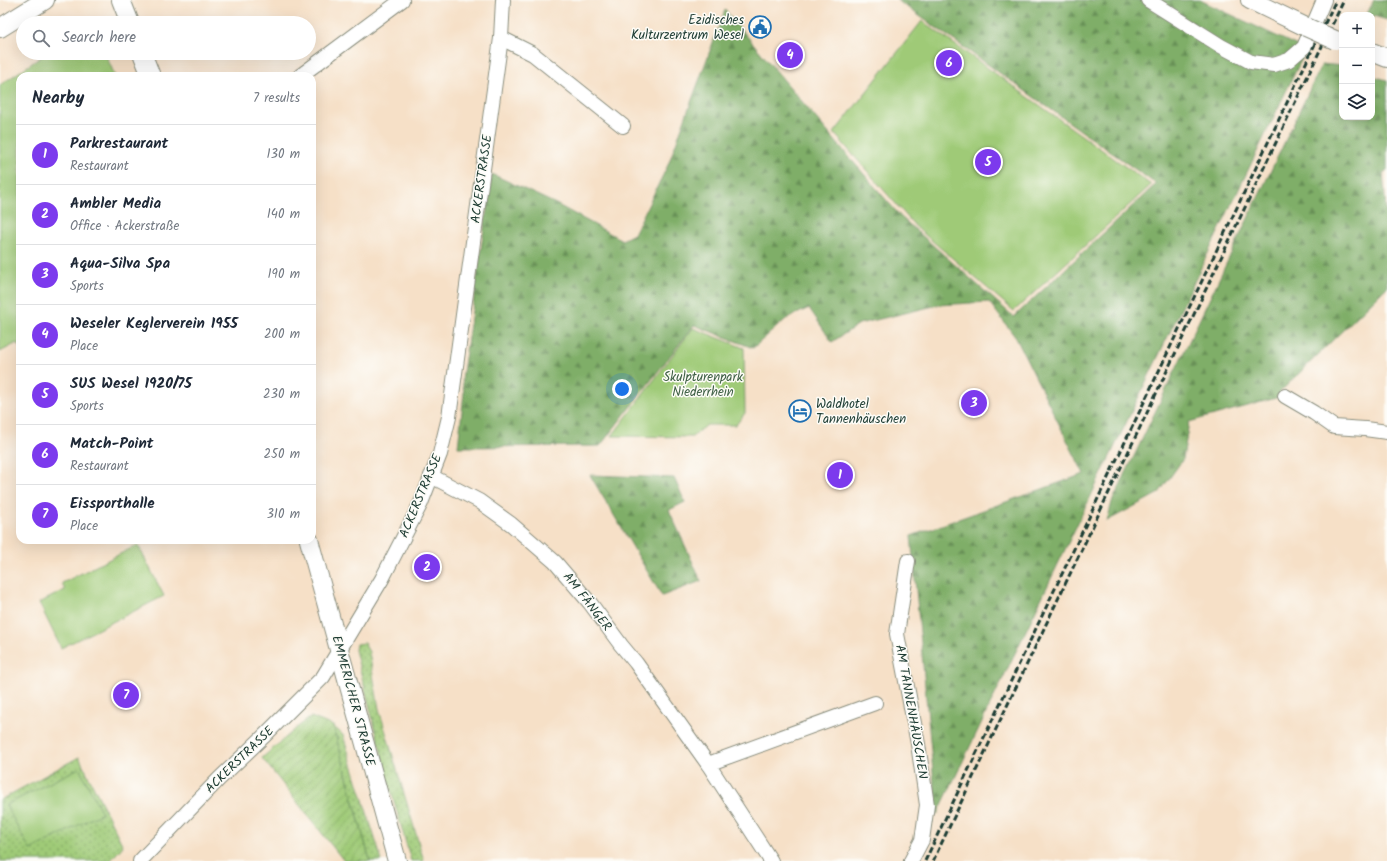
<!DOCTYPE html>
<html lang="en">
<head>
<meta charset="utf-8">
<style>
  :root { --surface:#fff; --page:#f2f2f3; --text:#1f2937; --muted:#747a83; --line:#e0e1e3; --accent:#7c3aed }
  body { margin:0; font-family:Kalam,sans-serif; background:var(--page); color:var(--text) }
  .controls { position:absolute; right:12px; top:12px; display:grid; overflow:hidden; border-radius:8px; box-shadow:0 4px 16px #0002 }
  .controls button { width:36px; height:36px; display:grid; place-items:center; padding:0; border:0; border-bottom:1px solid var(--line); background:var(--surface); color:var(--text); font:20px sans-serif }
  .you { position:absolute; left:622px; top:389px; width:14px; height:14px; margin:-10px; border:3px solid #fff; border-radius:50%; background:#1a73e8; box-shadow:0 0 0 6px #1a73e833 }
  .badge { display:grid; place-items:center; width:26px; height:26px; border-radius:50%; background:var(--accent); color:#fff; font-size:13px; font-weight:700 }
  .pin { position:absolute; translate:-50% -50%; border:2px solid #fff; box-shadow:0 1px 4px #0006 }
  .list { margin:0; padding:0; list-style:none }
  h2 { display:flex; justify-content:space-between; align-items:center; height:52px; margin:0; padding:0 16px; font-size:17px }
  h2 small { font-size:13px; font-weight:400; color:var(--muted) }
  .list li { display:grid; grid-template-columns:26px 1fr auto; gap:12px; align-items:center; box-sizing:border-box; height:60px; padding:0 16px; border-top:1px solid var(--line) }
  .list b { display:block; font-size:15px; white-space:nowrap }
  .list p { margin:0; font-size:13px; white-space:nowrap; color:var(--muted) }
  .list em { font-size:13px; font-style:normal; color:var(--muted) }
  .icon { flex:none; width:22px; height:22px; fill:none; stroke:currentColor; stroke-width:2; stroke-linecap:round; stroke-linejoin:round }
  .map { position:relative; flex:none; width:1387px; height:861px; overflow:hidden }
  .search { position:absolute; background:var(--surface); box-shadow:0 4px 16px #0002; left:16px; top:16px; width:300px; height:44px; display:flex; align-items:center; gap:10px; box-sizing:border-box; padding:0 14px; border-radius:22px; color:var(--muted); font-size:15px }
  .panel { position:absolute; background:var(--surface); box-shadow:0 4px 16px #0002; left:16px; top:72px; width:300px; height:472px; border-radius:12px }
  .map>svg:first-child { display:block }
  .grass { fill:url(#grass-dots); stroke:#5f8456 }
  .forest { fill:url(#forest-firs); stroke:#4f764e }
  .park { fill:#9fca77; stroke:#5f8456 }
  .garden { fill:url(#garden-furrows); stroke:#5f8456 }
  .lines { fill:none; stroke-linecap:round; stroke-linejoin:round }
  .minor-casing { stroke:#8a8e7e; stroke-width:16 }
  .major-casing { stroke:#8a8e7e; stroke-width:20 }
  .minor { stroke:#fff; stroke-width:14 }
  .major { stroke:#fff; stroke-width:18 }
  .rail { stroke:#1f3d34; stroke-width:3; stroke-dasharray:6 3; stroke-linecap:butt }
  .major-bridge-casing { stroke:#8a8e7e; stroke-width:20; stroke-linecap:butt }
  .major-bridge { stroke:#fff; stroke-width:18 }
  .labels { text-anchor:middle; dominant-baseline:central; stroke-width:3; stroke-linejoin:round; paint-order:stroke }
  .poi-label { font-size:13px; fill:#1f3d34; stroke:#fdfcf7; text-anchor:end }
  .street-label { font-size:13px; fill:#1f3d34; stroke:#fdfcf7 }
  .park-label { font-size:13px; fill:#3f6045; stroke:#fdfcf7 }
</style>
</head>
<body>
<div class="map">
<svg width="1387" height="861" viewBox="0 0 1387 861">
  <defs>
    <pattern id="grass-dots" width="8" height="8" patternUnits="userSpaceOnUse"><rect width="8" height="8" fill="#9fca77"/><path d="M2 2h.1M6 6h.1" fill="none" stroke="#81a562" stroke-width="1.8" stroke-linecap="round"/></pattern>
    <pattern id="forest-firs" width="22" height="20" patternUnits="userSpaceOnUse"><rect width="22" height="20" fill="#7fae68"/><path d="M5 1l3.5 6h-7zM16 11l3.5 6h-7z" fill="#678f56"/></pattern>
    <pattern id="garden-furrows" width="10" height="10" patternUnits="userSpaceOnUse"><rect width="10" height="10" fill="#9fca77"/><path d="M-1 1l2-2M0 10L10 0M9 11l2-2" fill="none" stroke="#81a562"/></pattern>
  </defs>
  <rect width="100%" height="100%" fill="#fdfcf7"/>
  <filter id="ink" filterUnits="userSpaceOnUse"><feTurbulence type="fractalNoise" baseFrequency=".025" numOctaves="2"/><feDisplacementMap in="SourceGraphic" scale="8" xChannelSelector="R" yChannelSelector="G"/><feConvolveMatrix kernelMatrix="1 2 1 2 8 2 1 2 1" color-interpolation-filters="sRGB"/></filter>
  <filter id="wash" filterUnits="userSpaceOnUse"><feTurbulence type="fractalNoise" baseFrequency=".012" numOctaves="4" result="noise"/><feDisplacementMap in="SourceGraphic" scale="16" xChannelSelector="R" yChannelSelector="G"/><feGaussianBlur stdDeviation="0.9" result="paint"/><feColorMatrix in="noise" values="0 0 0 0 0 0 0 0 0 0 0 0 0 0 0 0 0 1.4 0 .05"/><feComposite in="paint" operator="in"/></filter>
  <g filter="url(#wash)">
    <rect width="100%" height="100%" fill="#f6e0c7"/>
    <g class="grass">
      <polygon points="364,643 369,652 379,709 424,861 411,861 390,787 355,650 356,644"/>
      <polygon points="333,726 343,735 382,861 370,861"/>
      <polygon points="79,757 123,846 110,861 0,861 0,800"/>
    </g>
    <g class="forest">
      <polygon points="897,0 1200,0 1306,50 937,815 911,536 1084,474 1016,338 989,302 938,305 859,324 832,342 809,308 786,319 753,348 694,325 600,446 458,447 464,393 462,379 492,174 556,204 622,240 634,234 668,165 725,10 831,136 901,217 1014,317 1156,184"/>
      <polygon points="1374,0 1387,0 1387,20 1367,14"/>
      <polygon points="1322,64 1342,66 1342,117 1372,117 1372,76 1387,80 1387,170 1383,173 1387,223 1387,287 1281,391 1276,398 1189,422 1183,459 1159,493 1107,521 1112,502"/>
      <polygon points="590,475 674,478 685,502 669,510 701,581 662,596"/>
    </g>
    <g class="park">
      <polygon points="922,21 1151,185 1014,311 916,227 834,133"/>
      <polygon points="47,53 105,53 115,76 20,76 20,348 17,343 0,352 0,85"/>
      <polygon points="693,328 744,348 745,413 736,425 707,425 692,437 612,436"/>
      <polygon points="138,545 164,596 61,648 39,603 65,590 62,583"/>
      <polygon points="79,768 102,813 30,850 6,805"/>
    </g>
    <polygon class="garden" points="311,717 333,726 370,861 344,861 262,758 299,726"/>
  </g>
  <g filter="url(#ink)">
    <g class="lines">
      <g class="minor-casing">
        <g id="minor">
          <polyline points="1148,0 1221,46 1251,62 1274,65 1289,60 1304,47 1324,0"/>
          <polyline points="501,38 533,54 623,126"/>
          <polyline points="300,76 402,0"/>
          <polyline points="1285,396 1314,413 1334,427 1365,429 1387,432"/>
          <polyline points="431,476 479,501 511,524 555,562 590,603 621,645 636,663 708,764 771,861"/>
          <polyline points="908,561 897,634 918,744 927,805 922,840 911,861"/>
          <polyline points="708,764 875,703"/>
          <polyline points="140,861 219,779 263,737 323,677 382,579 421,503 440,454 449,417 501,38 503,0"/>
        </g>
      </g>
      <g class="major-casing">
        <g id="major">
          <polyline points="121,0 130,23"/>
          <polyline points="1250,0 1306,27"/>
          <polyline points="0,28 45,0"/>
          <polyline points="1372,52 1387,58"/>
          <polyline points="142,53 151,76"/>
          <polyline points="309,540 397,861"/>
        </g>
      </g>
      <use href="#minor" class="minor"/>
      <use href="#major" class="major"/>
      <g class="rail">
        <polyline points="925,861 1336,0"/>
        <polyline points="933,861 1344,0"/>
      </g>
      <g class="major-bridge-casing">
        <polyline id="major-bridge" points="1306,27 1335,40"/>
      </g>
      <use href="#major-bridge" class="major-bridge"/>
    </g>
  </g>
  <defs>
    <g id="civic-ring" transform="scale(1.15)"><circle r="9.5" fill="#fdfcf7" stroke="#1f6fb2" stroke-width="1.5"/><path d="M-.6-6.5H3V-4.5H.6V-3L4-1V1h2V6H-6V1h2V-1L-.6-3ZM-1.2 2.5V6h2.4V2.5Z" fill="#1f6fb2"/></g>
    <g id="hotel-ring" transform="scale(1.15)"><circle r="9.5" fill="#fdfcf7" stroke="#1f6fb2" stroke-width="1.5"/><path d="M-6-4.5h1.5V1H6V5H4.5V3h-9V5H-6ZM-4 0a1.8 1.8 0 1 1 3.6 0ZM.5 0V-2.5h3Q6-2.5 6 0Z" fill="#1f6fb2"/></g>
  </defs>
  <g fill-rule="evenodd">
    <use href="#civic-ring" x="760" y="27"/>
    <use href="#hotel-ring" x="800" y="411"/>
  </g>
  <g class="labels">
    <g class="poi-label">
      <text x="744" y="20">Ezidisches<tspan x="744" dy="15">Kulturzentrum Wesel</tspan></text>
      <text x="816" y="404" text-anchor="start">Waldhotel<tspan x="816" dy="15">Tannenhäuschen</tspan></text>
    </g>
    <g class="street-label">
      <text transform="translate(482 179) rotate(-82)">ACKERSTRASSE</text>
      <text transform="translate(421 496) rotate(-67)">ACKERSTRASSE</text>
      <text transform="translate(587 602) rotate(52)">AM FÄNGER</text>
      <text transform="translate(353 701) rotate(75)">EMMERICHER STRASSE</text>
      <text transform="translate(911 712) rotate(80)">AM TANNENHÄUSCHEN</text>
      <text transform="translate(240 760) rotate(-44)">ACKERSTRASSE</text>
    </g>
    <g class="park-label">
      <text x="703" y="377">Skulpturenpark<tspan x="703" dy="15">Niederrhein</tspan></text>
    </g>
  </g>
</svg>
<div class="controls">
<button>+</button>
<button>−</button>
<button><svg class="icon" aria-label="layers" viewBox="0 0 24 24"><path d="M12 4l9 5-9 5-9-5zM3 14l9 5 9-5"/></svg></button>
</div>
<div class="you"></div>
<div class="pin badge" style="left:840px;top:475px">1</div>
<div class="pin badge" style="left:427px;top:567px">2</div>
<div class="pin badge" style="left:974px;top:403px">3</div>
<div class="pin badge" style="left:790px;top:55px">4</div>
<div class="pin badge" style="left:988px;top:162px">5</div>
<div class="pin badge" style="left:949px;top:63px">6</div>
<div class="pin badge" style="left:126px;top:695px">7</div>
<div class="search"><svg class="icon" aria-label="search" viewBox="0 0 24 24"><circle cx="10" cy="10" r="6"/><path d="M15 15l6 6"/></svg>Search here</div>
<section class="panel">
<h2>Nearby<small>7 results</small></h2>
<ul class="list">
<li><span class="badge">1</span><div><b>Parkrestaurant</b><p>Restaurant</p></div><em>130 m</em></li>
<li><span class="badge">2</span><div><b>Ambler Media</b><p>Office · Ackerstraße</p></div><em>140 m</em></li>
<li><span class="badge">3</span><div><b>Aqua-Silva Spa</b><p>Sports</p></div><em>190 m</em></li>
<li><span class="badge">4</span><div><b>Weseler Keglerverein 1955</b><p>Place</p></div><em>200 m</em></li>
<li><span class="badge">5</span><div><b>SUS Wesel 1920/75</b><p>Sports</p></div><em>230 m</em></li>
<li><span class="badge">6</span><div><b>Match-Point</b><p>Restaurant</p></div><em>250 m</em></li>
<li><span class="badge">7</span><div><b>Eissporthalle</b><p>Place</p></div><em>310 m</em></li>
</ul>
</section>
</div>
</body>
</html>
